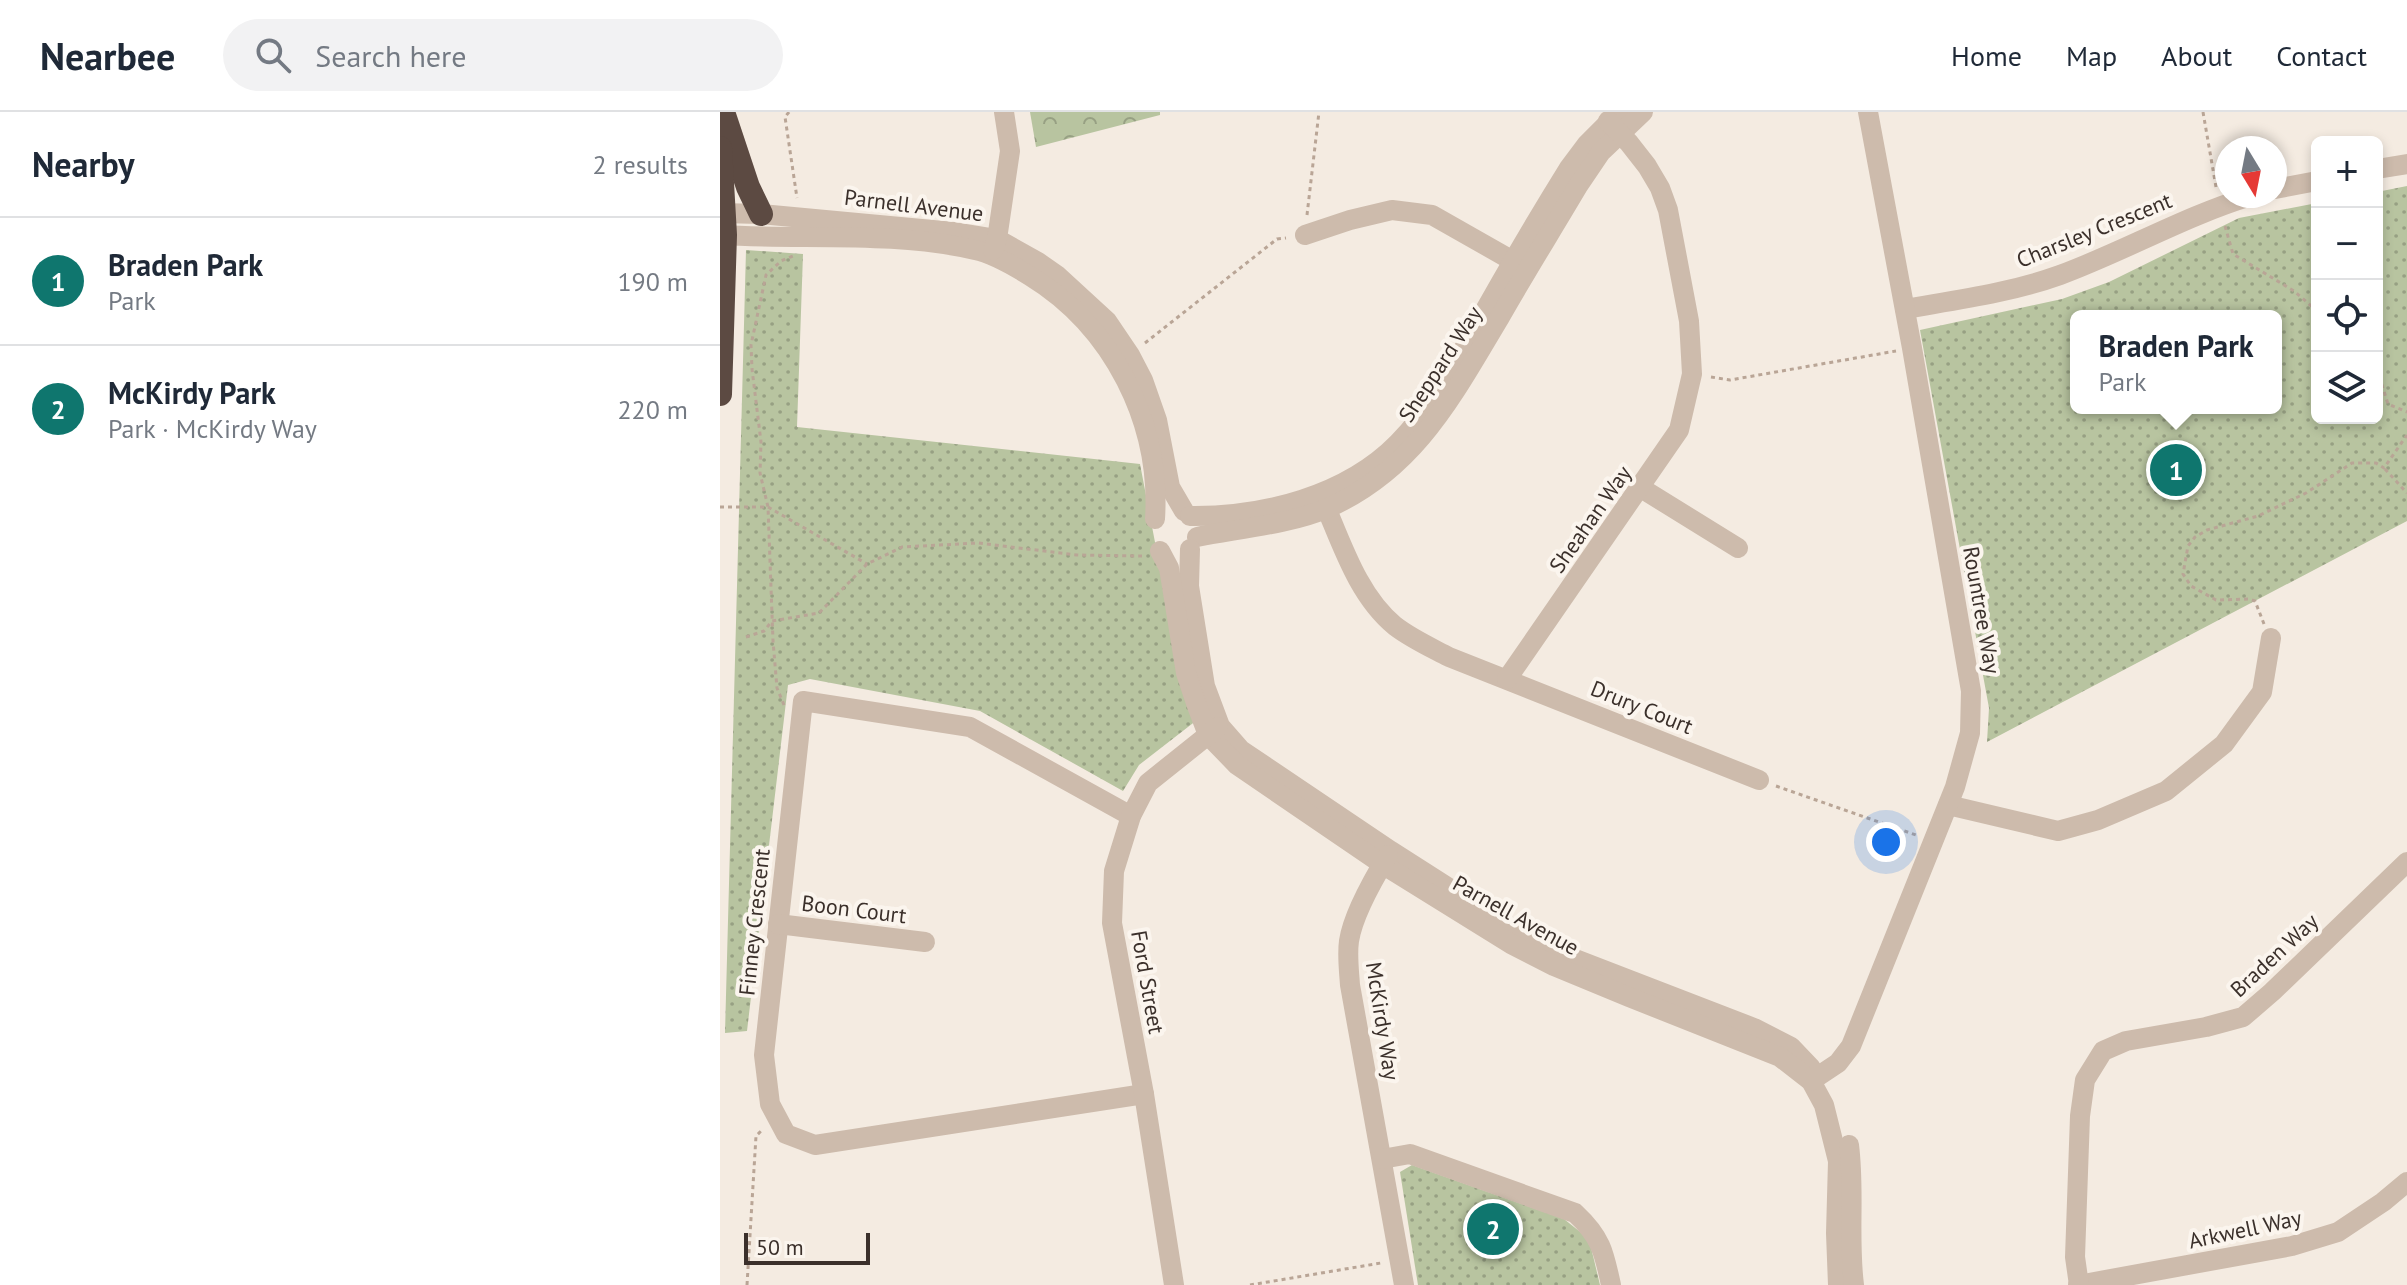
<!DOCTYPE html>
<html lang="en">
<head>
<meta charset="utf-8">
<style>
  :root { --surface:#fff; --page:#f2f2f3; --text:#1f2937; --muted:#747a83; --line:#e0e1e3; --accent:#0f766e }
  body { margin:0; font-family:"PT Sans",sans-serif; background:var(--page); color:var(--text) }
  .controls { position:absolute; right:24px; top:24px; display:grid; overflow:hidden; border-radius:12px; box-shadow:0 4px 12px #0003 }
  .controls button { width:72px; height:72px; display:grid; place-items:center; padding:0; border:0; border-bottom:2px solid var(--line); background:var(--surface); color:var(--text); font:40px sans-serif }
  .compass { position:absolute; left:1495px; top:24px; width:72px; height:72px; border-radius:50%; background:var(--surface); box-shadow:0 4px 12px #0003; rotate:170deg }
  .scale { position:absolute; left:24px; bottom:20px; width:126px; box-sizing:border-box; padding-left:8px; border:4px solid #3b302b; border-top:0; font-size:22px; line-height:28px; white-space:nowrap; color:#3b302b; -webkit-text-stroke:6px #fbf5ee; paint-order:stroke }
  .you { position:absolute; left:1166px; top:730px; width:28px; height:28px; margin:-20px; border:6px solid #fff; border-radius:50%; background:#1a73e8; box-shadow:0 0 0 12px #1a73e833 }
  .badge { display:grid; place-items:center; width:52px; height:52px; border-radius:50%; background:var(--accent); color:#fff; font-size:26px; font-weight:700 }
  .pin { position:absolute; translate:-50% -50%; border:4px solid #fff; box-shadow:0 2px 8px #0006 }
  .popup { position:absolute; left:1350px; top:198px; width:212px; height:104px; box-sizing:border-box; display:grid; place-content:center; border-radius:12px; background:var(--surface); filter:drop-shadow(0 2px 6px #0005); font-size:26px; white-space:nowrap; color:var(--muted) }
  .popup b { font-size:30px; color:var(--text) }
  .popup::after { content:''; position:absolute; left:50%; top:100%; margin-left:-16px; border:16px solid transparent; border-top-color:var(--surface) }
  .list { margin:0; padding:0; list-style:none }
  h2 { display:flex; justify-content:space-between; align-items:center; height:104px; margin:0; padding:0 32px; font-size:34px }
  h2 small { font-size:26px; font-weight:400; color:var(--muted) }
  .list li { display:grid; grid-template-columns:52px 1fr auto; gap:24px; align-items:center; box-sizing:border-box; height:128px; padding:0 32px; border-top:2px solid var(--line) }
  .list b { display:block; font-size:30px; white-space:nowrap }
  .list p { margin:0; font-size:26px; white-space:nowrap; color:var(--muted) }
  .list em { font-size:26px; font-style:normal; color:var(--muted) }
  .icon { flex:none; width:44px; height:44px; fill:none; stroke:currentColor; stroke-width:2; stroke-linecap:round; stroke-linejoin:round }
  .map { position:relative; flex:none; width:1687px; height:1173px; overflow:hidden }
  header { display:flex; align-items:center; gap:48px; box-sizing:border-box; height:112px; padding:0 40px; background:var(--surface); border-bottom:2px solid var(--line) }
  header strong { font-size:38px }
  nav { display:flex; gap:44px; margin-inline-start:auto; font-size:28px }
  .search { width:560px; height:72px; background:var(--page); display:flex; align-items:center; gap:20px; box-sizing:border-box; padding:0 28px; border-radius:44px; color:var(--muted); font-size:30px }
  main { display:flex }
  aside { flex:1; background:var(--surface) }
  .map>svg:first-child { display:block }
  .forest { fill:url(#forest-crowns) }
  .park { fill:url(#park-dots); fill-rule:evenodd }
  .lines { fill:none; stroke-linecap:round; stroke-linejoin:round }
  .path { stroke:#b9a596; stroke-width:3; stroke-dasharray:4 4; stroke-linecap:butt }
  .minor { stroke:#cdbbac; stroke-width:20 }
  .highway { stroke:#5c4a42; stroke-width:24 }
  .labels { text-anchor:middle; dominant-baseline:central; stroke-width:8; stroke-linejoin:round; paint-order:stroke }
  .street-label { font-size:22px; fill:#3b302b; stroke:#fbf5ee }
</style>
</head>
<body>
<header>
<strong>Nearbee</strong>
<div class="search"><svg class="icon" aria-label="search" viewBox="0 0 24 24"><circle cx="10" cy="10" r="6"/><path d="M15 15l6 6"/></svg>Search here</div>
<nav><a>Home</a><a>Map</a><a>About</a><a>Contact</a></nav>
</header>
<main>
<aside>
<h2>Nearby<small>2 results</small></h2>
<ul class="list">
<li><span class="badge">1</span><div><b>Braden Park</b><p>Park</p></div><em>190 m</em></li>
<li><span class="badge">2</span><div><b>McKirdy Park</b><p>Park · McKirdy Way</p></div><em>220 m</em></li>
</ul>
</aside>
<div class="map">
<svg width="1687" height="1173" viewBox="0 0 1687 1173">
  <defs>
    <pattern id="forest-crowns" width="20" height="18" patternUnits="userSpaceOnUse" patternTransform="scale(2)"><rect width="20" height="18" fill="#b8c4a0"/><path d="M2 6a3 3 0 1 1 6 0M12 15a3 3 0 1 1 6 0" fill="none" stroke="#97a083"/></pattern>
    <pattern id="park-dots" width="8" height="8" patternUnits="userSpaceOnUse" patternTransform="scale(2)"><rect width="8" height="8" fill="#b8c4a0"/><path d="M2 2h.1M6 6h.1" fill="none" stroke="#97a083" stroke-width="1.8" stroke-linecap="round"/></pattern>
  </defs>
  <rect width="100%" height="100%" fill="#f4ebe1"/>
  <polygon class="forest" points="310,0 440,0 440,3 316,35"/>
  <g class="park">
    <path d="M 1687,74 L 1687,409 L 1267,630 L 1269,596 L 1200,218 L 1342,187 L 1389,170 L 1519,106 L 1597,91 L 1597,306 L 1657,306 L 1657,80 ZM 1356,204 L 1556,204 L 1556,296 L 1356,296 Z"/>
    <polygon points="26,138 83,142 77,315 420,352 462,571 477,608 419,653 403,679 260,599 90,567 68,573 27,919 5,921"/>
    <polygon points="692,1053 844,1107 869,1127 880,1173 698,1173 680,1060"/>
  </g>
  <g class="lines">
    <g class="path">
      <polyline points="69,0 65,5 77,86"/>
      <polyline points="1483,0 1496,75"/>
      <polyline points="587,103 599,0"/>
      <polyline points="1505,114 1513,142 1574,179 1597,199"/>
      <polyline points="425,231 557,127 566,126"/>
      <polyline points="1657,257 1668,292 1687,300"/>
      <polyline points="991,265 1010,268 1176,239"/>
      <polyline points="1665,357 1687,381"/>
      <polyline points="0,395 48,395 147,452"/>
      <polyline points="1544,512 1535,489 1529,487 1496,488 1471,474 1463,462 1468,434 1475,425 1487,418 1538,404 1586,381 1632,351 1656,351 1664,356 1687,323"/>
      <polyline points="26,525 44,519 52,509 99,501 147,452 182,435 258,431 357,443 422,444"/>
      <polyline points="64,593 57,576 53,529 48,395 40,361 41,330 32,257 31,233 46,163 61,149 73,144"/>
      <polyline points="1056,674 1196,723"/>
      <polyline points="27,1173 36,1024 42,1018"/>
      <polyline points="530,1173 661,1151"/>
    </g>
    <g class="minor">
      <polyline points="1657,57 1687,52"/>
      <polyline points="1555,77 1597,69"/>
      <polyline points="0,101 41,102 234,120 277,127 318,150 338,164 387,209 410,243 423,268 437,308 450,375 464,399"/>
      <path d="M 0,123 C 83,128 174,119 255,138 C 274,142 294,154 310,164 C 393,215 441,310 435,407"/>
      <polyline points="585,123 630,108 672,98 712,103 793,149"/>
      <polyline points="273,138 277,127 290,39 284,0"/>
      <path d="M 1185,197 C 1236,188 1290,181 1340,163 C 1405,139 1465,104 1531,84"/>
      <polyline points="921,376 1018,436"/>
      <path d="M 602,386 C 621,429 637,483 675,514 C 692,527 710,535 729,545 L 1039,668"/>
      <path d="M 470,404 C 543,405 626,384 678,331 C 717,292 741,240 768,193 C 794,147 821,101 849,56 L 867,32 L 899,0"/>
      <path d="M 477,425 C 517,417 571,412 608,396 C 696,357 733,283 780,205 C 805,161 832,118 858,74 L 881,40 L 923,0"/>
      <polyline points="470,437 469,474 485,574 500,614 521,638 671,739 793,817 845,843 1034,916 1071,935 1091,956"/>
      <polyline points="440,439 449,456 466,561 477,594 488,623 517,653 662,752 791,832 834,854 909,885 1060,945 1091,969 1104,993 1118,1049 1116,1121 1118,1173"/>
      <polyline points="787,567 959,318 972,262 969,209 948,98 940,76 927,54 909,31 888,9"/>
      <polyline points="1228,693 1338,719 1378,708 1446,679 1504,632 1542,580 1551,526"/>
      <polyline points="411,704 250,615 83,589 44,943 50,992 66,1022 95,1033 424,982"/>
      <path d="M 668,743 C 654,766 633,802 629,829 C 627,843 629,858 630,873 L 684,1173"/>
      <polyline points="58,812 205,830"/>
      <polyline points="1091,969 1118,951 1131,934 1235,675 1250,621 1251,579 1192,236 1148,0"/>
      <path d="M 1129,1033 C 1135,1080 1128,1126 1134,1173"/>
      <path d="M 662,1047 L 690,1042 L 855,1101 C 881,1125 884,1140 891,1173"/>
      <polyline points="454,1173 424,982 392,811 394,759 411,704 428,671 498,615"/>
      <polyline points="1358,1173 1572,1134 1618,1120 1663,1090 1687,1070"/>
      <polyline points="1359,1173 1355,1145 1360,1004 1365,968 1383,939 1406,929 1486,915 1523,905 1552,880 1687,750"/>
    </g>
    <g class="highway">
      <polyline points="3,0 28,75 41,102"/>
      <polyline points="0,36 5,123 0,282"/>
    </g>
  </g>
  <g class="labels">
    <g class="street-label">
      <text transform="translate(194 93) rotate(7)">Parnell Avenue</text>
      <text transform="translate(1374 118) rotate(-22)">Charsley Crescent</text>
      <text transform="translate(720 252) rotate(-57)">Sheppard Way</text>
      <text transform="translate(870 407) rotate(-55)">Sheahan Way</text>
      <text transform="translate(1262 498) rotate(80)">Rountree Way</text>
      <text transform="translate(922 595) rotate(22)">Drury Court</text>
      <text transform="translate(134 797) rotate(7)">Boon Court</text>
      <text transform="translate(796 803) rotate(29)">Parnell Avenue</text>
      <text transform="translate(34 810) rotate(-84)">Finney Crescent</text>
      <text transform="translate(1554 843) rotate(-43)">Braden Way</text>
      <text transform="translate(428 870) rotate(80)">Ford Street</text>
      <text transform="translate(663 909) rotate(81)">McKirdy Way</text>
      <text transform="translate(1525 1117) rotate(-12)">Arkwell Way</text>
    </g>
  </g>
</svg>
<div class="controls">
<button>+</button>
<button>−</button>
<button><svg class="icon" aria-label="locate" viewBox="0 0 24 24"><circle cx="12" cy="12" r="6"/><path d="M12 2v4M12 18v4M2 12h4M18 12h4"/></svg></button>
<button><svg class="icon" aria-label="layers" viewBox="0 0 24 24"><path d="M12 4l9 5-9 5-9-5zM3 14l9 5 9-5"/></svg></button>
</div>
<svg class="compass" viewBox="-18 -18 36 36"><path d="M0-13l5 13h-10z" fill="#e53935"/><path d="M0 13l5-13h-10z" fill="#747a83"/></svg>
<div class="scale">50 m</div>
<div class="you"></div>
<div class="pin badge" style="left:1456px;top:358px">1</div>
<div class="popup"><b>Braden Park</b>Park</div>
<div class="pin badge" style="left:773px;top:1117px">2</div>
</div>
</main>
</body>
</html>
